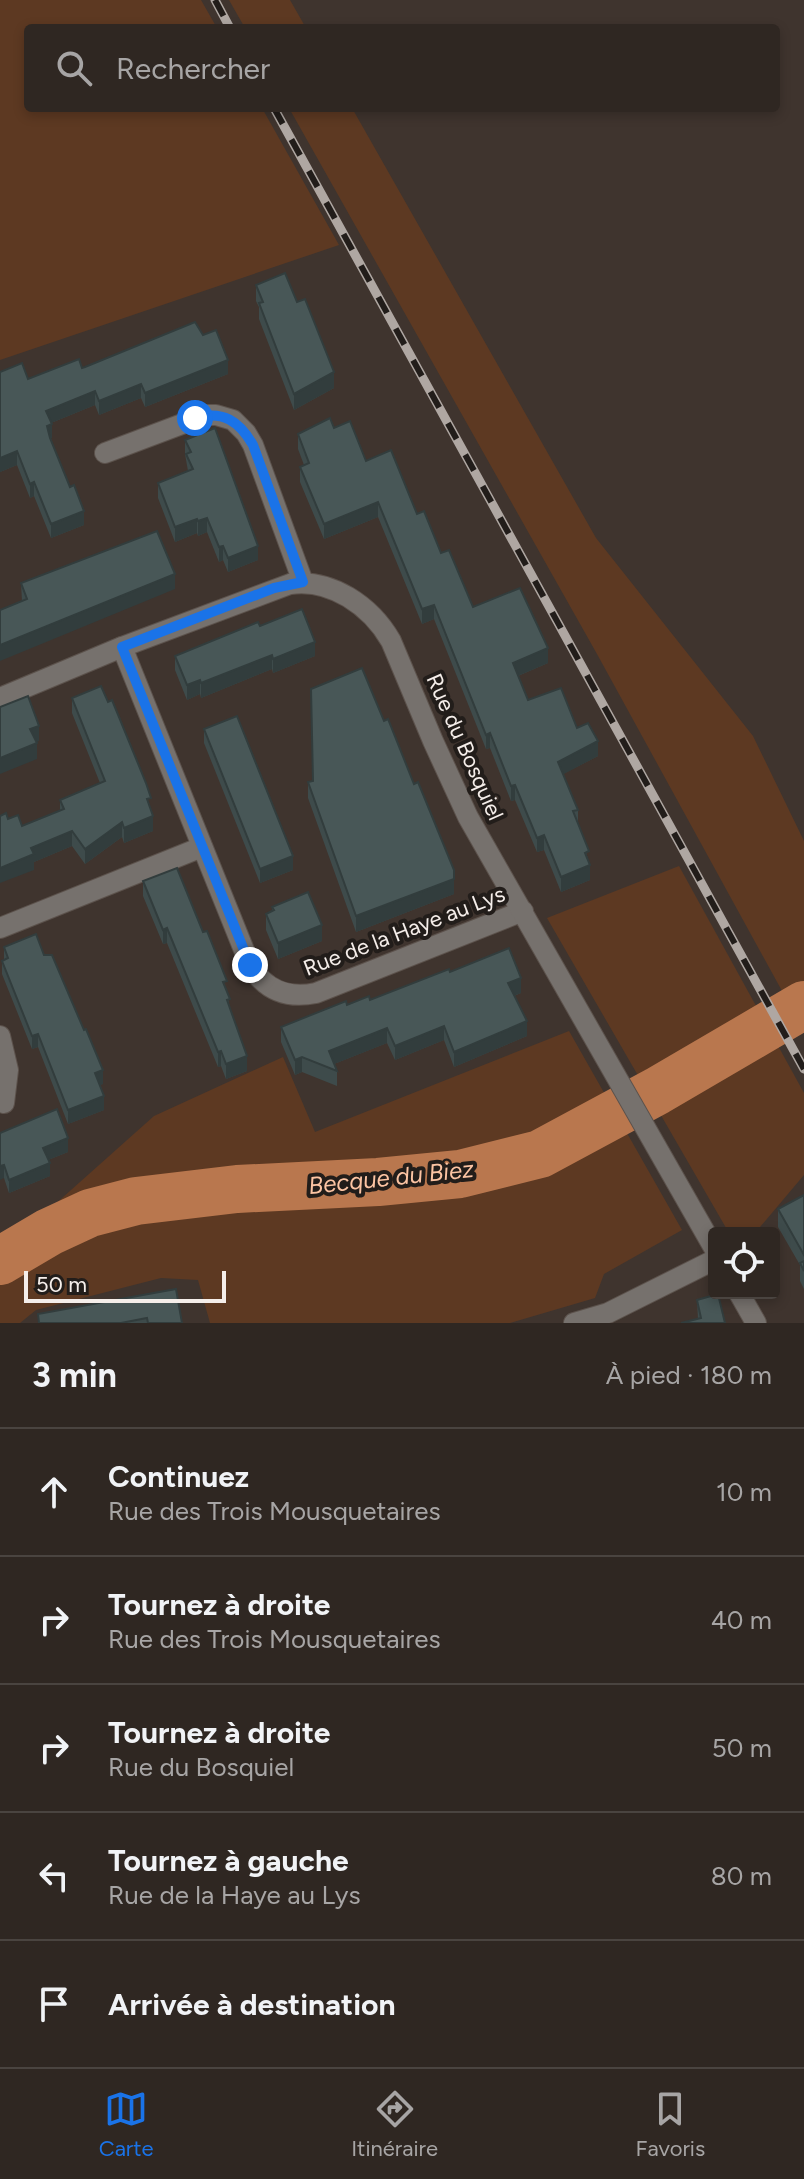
<!DOCTYPE html>
<html lang="fr">
<head>
<meta charset="utf-8">
<style>
  :root { --surface:#2f2722; --page:#3b332f; --text:#f1f3f6; --muted:#a7a5a5; --line:#4a4440; --accent:#1a73e8 }
  body { margin:0; font-family:Figtree,sans-serif; background:var(--page); color:var(--text) }
  .controls { position:absolute; right:24px; bottom:24px; display:grid; overflow:hidden; border-radius:8px; box-shadow:0 4px 12px #0003 }
  .controls button { width:72px; height:72px; display:grid; place-items:center; padding:0; border:0; border-bottom:2px solid var(--line); background:var(--surface); color:var(--text); font:40px sans-serif }
  .scale { position:absolute; left:24px; bottom:20px; width:202px; box-sizing:border-box; padding-left:8px; border:4px solid #f5eeea; border-top:0; font-size:22px; line-height:28px; white-space:nowrap; color:#f5eeea; -webkit-text-stroke:6px #221d1a; paint-order:stroke }
  .stop { position:absolute; width:24px; height:24px; margin:-18px; border:6px solid #1a73e8; border-radius:50%; background:#fff }
  .stop.end { background:#1a73e8; border-color:#fff; box-shadow:0 2px 8px #0008 }
  .list { margin:0; padding:0; list-style:none }
  h2 { display:flex; justify-content:space-between; align-items:center; height:104px; margin:0; padding:0 32px; font-size:34px }
  h2 small { font-size:26px; font-weight:400; color:var(--muted) }
  .list li { display:grid; grid-template-columns:52px 1fr auto; gap:24px; align-items:center; box-sizing:border-box; height:128px; padding:0 32px; border-top:2px solid var(--line) }
  .list b { display:block; font-size:30px; white-space:nowrap }
  .list p { margin:0; font-size:26px; white-space:nowrap; color:var(--muted) }
  .list em { font-size:26px; font-style:normal; color:var(--muted) }
  .icon { flex:none; width:44px; height:44px; fill:none; stroke:currentColor; stroke-width:2; stroke-linecap:round; stroke-linejoin:round }
  .map { position:relative; flex:none; width:804px; height:1323px; overflow:hidden }
  .search { position:absolute; background:var(--surface); box-shadow:0 4px 12px #0003; left:24px; right:24px; top:24px; height:88px; display:flex; align-items:center; gap:20px; box-sizing:border-box; padding:0 28px; border-radius:8px; color:var(--muted); font-size:30px }
  .sheet { height:744px; background:var(--surface) }
  nav { display:flex; justify-content:space-around; align-items:center; box-sizing:border-box; height:112px; border-top:2px solid var(--line); background:var(--surface); font-size:22px; color:var(--muted) }
  nav a { display:grid; justify-items:center; gap:4px }
  nav .on { color:var(--accent) }
  .map>svg:first-child { display:block }
  .green { fill:#5d3922 }
  .lines { fill:none; stroke-linecap:round; stroke-linejoin:round }
  .river { stroke:#b9774e; stroke-width:48 }
  .minor-casing { stroke:#5c524c; stroke-width:22 }
  .minor { stroke:#76716d; stroke-width:20 }
  .rail-casing { stroke:#afa7a2; stroke-width:9 }
  .rail { stroke:#221d1a; stroke-width:6; stroke-dasharray:18; stroke-linecap:butt }
  .wall { fill:#3e4b4b }
  .shaded-wall { fill:#323d3d }
  .building { fill:#485757; stroke:#323d3d; stroke-width:2 }
  .route { stroke:#1a73e8; stroke-width:10 }
  .labels { text-anchor:middle; dominant-baseline:central; stroke-width:8; stroke-linejoin:round; paint-order:stroke }
  .street-label { font-size:22px; fill:#f5eeea; stroke:#221d1a }
  .water-label { font-size:24px; font-style:italic; fill:#fcc4a3; stroke:#221d1a }
</style>
</head>
<body>
<div class="map">
<svg width="804" height="1323" viewBox="0 0 804 1323">
  <rect width="100%" height="100%" fill="#3f342e"/>
  <g class="green">
    <polygon points="0,0 201,0 217,28 28,28 28,108 262,108 339,245 0,360"/>
    <polygon points="229,0 290,0 306,28 245,28"/>
    <polygon points="289,108 352,108 596,538 753,736 804,841 804,1031 597,654"/>
    <polygon points="679,866 804,1093 804,1175 755,1233 729,1233 547,918"/>
    <polygon points="569,1031 682,1230 604,1274 595,1298 510,1323 210,1323 198,1280 161,1278 36,1310 20,1323 0,1323 0,1248 43,1215 154,1116 283,1057 315,1132"/>
  </g>
  <g class="lines">
    <polyline class="river" points="0,1261 49,1232 90,1213 136,1201 237,1189 378,1182 460,1174 540,1154 657,1091 804,1005"/>
    <g class="minor-casing">
      <g id="minor">
        <polyline points="105,453 206,415 216,415 233,420 246,433 253,445 303,582"/>
        <path d="M 122,647 L 250,965 C 265,990 287,999 316,993 L 523,911"/>
        <path d="M 0,698 L 122,647 L 290,584 C 331,578 371,606 391,641 L 433,741 L 468,817 L 714,1248"/>
        <polyline points="0,928 202,847"/>
        <polyline points="0,1036 8,1070 4,1103"/>
        <polyline points="739,1293 756,1323"/>
        <polyline points="574,1323 608,1313 714,1260"/>
      </g>
    </g>
    <use href="#minor" class="minor"/>
    <g class="rail-casing">
      <g id="rail">
        <polyline points="215,0 230,28"/>
        <polyline points="274,108 804,1069"/>
      </g>
    </g>
    <use href="#rail" class="rail"/>
  </g>
  <g class="wall">
    <polygon points="256,285 334,388 294,410 259,319 259,307 256,301"/>
    <polygon points="82,368 228,374 145,407 141,398 99,415 95,405 51,423 51,439 84,525 51,538 34,496 30,498 17,465 0,472 28,379"/>
    <polygon points="334,428 417,514 473,607 548,663 518,676 528,700 577,728 598,756 563,774 578,810 578,823 589,863 590,880 561,892 544,850 537,852 515,800 511,801 490,748 486,749 434,619 422,624 378,517 324,539 300,482 300,467 304,465 298,449 298,434"/>
    <polygon points="185,440 258,560 228,572 223,560 219,562 207,532 198,536 197,533 175,542 158,498 158,483 188,471 185,454"/>
    <polygon points="21,583 175,589 22,601"/>
    <polygon points="260,626 315,656 273,673 272,669 201,698 200,694 187,700 175,670 175,656"/>
    <polygon points="72,698 151,810 153,831 124,843 122,837 85,864 72,846 34,862 34,870 8,819 22,826 60,810 60,800 100,783 72,713"/>
    <polygon points="384,721 454,894 356,932 308,798 308,782 312,781"/>
    <polygon points="204,729 293,870 260,883 204,743"/>
    <polygon points="143,881 227,993 230,1008 247,1071 226,1079 221,1066 218,1067 167,943 163,944 143,896"/>
    <polygon points="272,907 322,941 278,959 266,930 266,914 272,911"/>
    <polygon points="4,947 44,955 103,1084 99,1085 104,1110 68,1124 38,1047 32,1049 2,974 2,961 4,960"/>
    <polygon points="450,972 521,993 514,996 527,1036 454,1067 444,1040 395,1060 387,1043 334,1064 337,1071 337,1086 302,1072 295,1075 281,1042 281,1027 347,1005 370,1000"/>
    <polygon points="0,1133 68,1152 48,1160 50,1176 9,1193 4,1178"/>
    <polygon points="804,1195 804,1289 800,1281 800,1265 778,1227 778,1209"/>
    <polygon points="176,1289 182,1323 38,1323 38,1314"/>
    <polygon points="697,1300 725,1323 698,1319"/>
  </g>
  <g class="shaded-wall">
    <polygon points="228,360 228,374 145,407 145,393"/>
    <polygon points="334,372 334,388 294,410 294,394"/>
    <polygon points="141,384 141,398 99,415 99,401"/>
    <polygon points="95,391 95,405 46,425 46,411"/>
    <polygon points="52,424 52,438 47,440 47,426"/>
    <polygon points="17,451 17,465 0,472 0,458"/>
    <polygon points="34,482 34,496 30,498 30,484"/>
    <polygon points="378,502 378,517 324,539 324,524"/>
    <polygon points="84,511 84,525 51,538 51,524"/>
    <polygon points="207,518 207,532 198,536 198,521"/>
    <polygon points="197,519 197,533 175,542 175,527"/>
    <polygon points="223,546 223,560 219,562 219,547"/>
    <polygon points="258,546 258,560 228,572 228,558"/>
    <polygon points="175,574 175,589 0,661 0,645"/>
    <polygon points="434,605 434,619 422,624 422,609"/>
    <polygon points="315,642 315,656 273,673 273,659"/>
    <polygon points="548,648 548,663 513,678 513,663"/>
    <polygon points="272,655 272,669 201,698 201,683"/>
    <polygon points="200,680 200,694 187,700 187,685"/>
    <polygon points="39,726 39,741 30,745 30,729"/>
    <polygon points="490,733 490,748 486,749 486,735"/>
    <polygon points="598,741 598,756 558,777 558,762"/>
    <polygon points="37,743 37,759 0,774 0,758"/>
    <polygon points="515,785 515,800 511,801 511,786"/>
    <polygon points="153,816 153,831 124,843 124,828"/>
    <polygon points="122,822 122,837 85,864 85,849"/>
    <polygon points="72,831 72,846 34,862 34,870 0,883 0,868 31,848"/>
    <polygon points="544,835 544,850 537,852 537,838"/>
    <polygon points="293,856 293,870 260,883 260,869"/>
    <polygon points="590,865 590,880 561,892 561,877"/>
    <polygon points="454,879 454,894 356,932 356,916"/>
    <polygon points="322,925 322,941 278,959 278,943"/>
    <polygon points="167,928 167,943 163,944 163,930"/>
    <polygon points="521,978 521,993 508,998 508,983"/>
    <polygon points="527,1021 527,1036 454,1067 454,1052"/>
    <polygon points="444,1026 444,1040 395,1060 395,1046"/>
    <polygon points="387,1028 387,1043 329,1066 329,1051"/>
    <polygon points="38,1034 38,1047 32,1049 32,1036"/>
    <polygon points="221,1051 221,1066 218,1067 218,1052"/>
    <polygon points="247,1056 247,1071 226,1079 226,1064"/>
    <polygon points="302,1057 302,1072 295,1075 295,1060"/>
    <polygon points="103,1070 103,1084 95,1087 95,1073"/>
    <polygon points="104,1096 104,1110 68,1124 68,1110"/>
    <polygon points="68,1138 68,1152 43,1162 43,1148"/>
    <polygon points="50,1163 50,1176 9,1193 9,1180"/>
    <polygon points="4,1165 4,1178 0,1180 0,1166"/>
  </g>
  <g class="building">
    <polygon points="285,273 297,302 305,299 334,372 294,394 259,303 263,302 256,285"/>
    <polygon points="195,322 203,335 216,330 228,360 145,393 141,384 99,401 95,391 46,411 52,424 47,426 50,438 70,487 74,485 84,511 51,524 34,482 30,484 17,451 0,458 0,372 22,363 28,379 79,359 82,368 85,367"/>
    <polygon points="330,418 334,428 350,421 366,461 391,450 417,514 424,511 441,553 449,550 473,607 520,588 548,648 513,663 528,700 561,688 577,728 588,723 598,741 558,762 578,810 573,811 589,851 585,853 590,865 561,877 544,835 537,838 515,785 511,786 490,733 486,735 434,605 422,609 378,502 324,524 300,467 309,463 298,434"/>
    <polygon points="215,428 258,546 228,558 223,546 219,547 207,518 198,521 197,519 175,527 158,483 193,469 186,454 191,452 185,440"/>
    <polygon points="157,531 175,574 0,645 0,610 27,599 21,583"/>
    <polygon points="302,609 315,642 273,659 272,655 201,683 200,680 187,685 175,656 258,622 260,626"/>
    <polygon points="362,668 384,721 388,719 414,784 418,782 454,870 454,879 356,916 308,782 313,781 311,689"/>
    <polygon points="101,686 108,702 112,700 146,783 151,798 147,799 153,816 124,828 122,822 85,849 72,831 31,848 34,854 0,868 0,816 6,813 8,819 18,815 22,826 64,809 60,800 105,781 72,698"/>
    <polygon points="28,696 39,726 30,729 37,743 0,758 0,707"/>
    <polygon points="237,716 293,856 260,869 204,729"/>
    <polygon points="177,868 203,932 207,931 227,981 223,982 230,999 227,1000 247,1056 226,1064 221,1051 218,1052 167,928 163,930 143,881"/>
    <polygon points="308,892 322,925 278,943 266,914 274,910 272,907"/>
    <polygon points="36,934 44,955 52,955 84,1030 86,1029 103,1070 95,1073 104,1096 68,1110 38,1034 32,1036 2,961 8,958 4,947"/>
    <polygon points="509,948 521,978 508,983 527,1021 454,1052 444,1026 395,1046 387,1028 329,1051 337,1071 302,1057 295,1060 281,1027 346,1001 347,1005 369,996 370,1000 449,969 450,972"/>
    <polygon points="57,1109 68,1138 43,1148 50,1163 9,1180 4,1165 0,1166 0,1133"/>
    <polygon points="804,1195 804,1255 778,1209"/>
    <polygon points="804,1261 804,1271 800,1263"/>
    <polygon points="176,1289 182,1323 148,1323 147,1318 121,1323 39,1323 38,1314"/>
    <polygon points="718,1294 725,1323 681,1323 701,1318 697,1300"/>
  </g>
  <g class="lines">
    <path class="route" d="M 195,418 C 223,410 239,421 253,445 L 303,582 L 274,588 L 122,647 L 250,965"/>
  </g>
  <g class="labels">
    <g class="street-label">
      <text transform="translate(465 747) rotate(66)">Rue du Bosquiel</text>
      <text transform="translate(404 931) rotate(-21)">Rue de la Haye au Lys</text>
    </g>
    <g class="water-label">
      <text transform="translate(391 1177) rotate(-6)">Becque du Biez</text>
    </g>
  </g>
</svg>
<div class="controls">
<button><svg class="icon" aria-label="locate" viewBox="0 0 24 24"><circle cx="12" cy="12" r="6"/><path d="M12 2v4M12 18v4M2 12h4M18 12h4"/></svg></button>
</div>
<div class="scale">50 m</div>
<div class="stop" style="left:195px;top:418px"></div>
<div class="stop end" style="left:250px;top:965px"></div>
<div class="search"><svg class="icon" aria-label="search" viewBox="0 0 24 24"><circle cx="10" cy="10" r="6"/><path d="M15 15l6 6"/></svg>Rechercher</div>
</div>
<section class="sheet">
<h2>3 min<small>À pied · 180 m</small></h2>
<ul class="list">
<li><svg class="icon" aria-label="ahead" viewBox="0 0 24 24"><path d="M12 20V5M6 11l6-6 6 6"/></svg><div><b>Continuez</b><p>Rue des Trois Mousquetaires</p></div><em>10 m</em></li>
<li><svg class="icon" aria-label="right" viewBox="0 0 24 24"><path d="M7 20v-9h11M14 6l5 5-5 5"/></svg><div><b>Tournez à droite</b><p>Rue des Trois Mousquetaires</p></div><em>40 m</em></li>
<li><svg class="icon" aria-label="right" viewBox="0 0 24 24"><path d="M7 20v-9h11M14 6l5 5-5 5"/></svg><div><b>Tournez à droite</b><p>Rue du Bosquiel</p></div><em>50 m</em></li>
<li><svg class="icon" aria-label="left" viewBox="0 0 24 24"><path d="M17 20v-9H6M10 6l-5 5 5 5"/></svg><div><b>Tournez à gauche</b><p>Rue de la Haye au Lys</p></div><em>80 m</em></li>
<li><svg class="icon" aria-label="arrive" viewBox="0 0 24 24"><path d="M6 21V4h12l-3 4 3 4H6"/></svg><div><b>Arrivée à destination</b></div></li>
</ul>
</section>
<nav>
<a class="on"><svg class="icon" aria-label="map" viewBox="0 0 24 24"><path d="M3 6l6-2 6 2 6-2v14l-6 2-6-2-6 2zM9 4v14M15 6v14"/></svg>Carte</a>
<a><svg class="icon" aria-label="directions" viewBox="0 0 24 24"><path d="M12 3l9 9-9 9-9-9zM9 14v-3h6M13 9l2 2-2 2"/></svg>Itinéraire</a>
<a><svg class="icon" aria-label="saved" viewBox="0 0 24 24"><path d="M7 4h10v16l-5-4-5 4z"/></svg>Favoris</a>
</nav>
</body>
</html>
